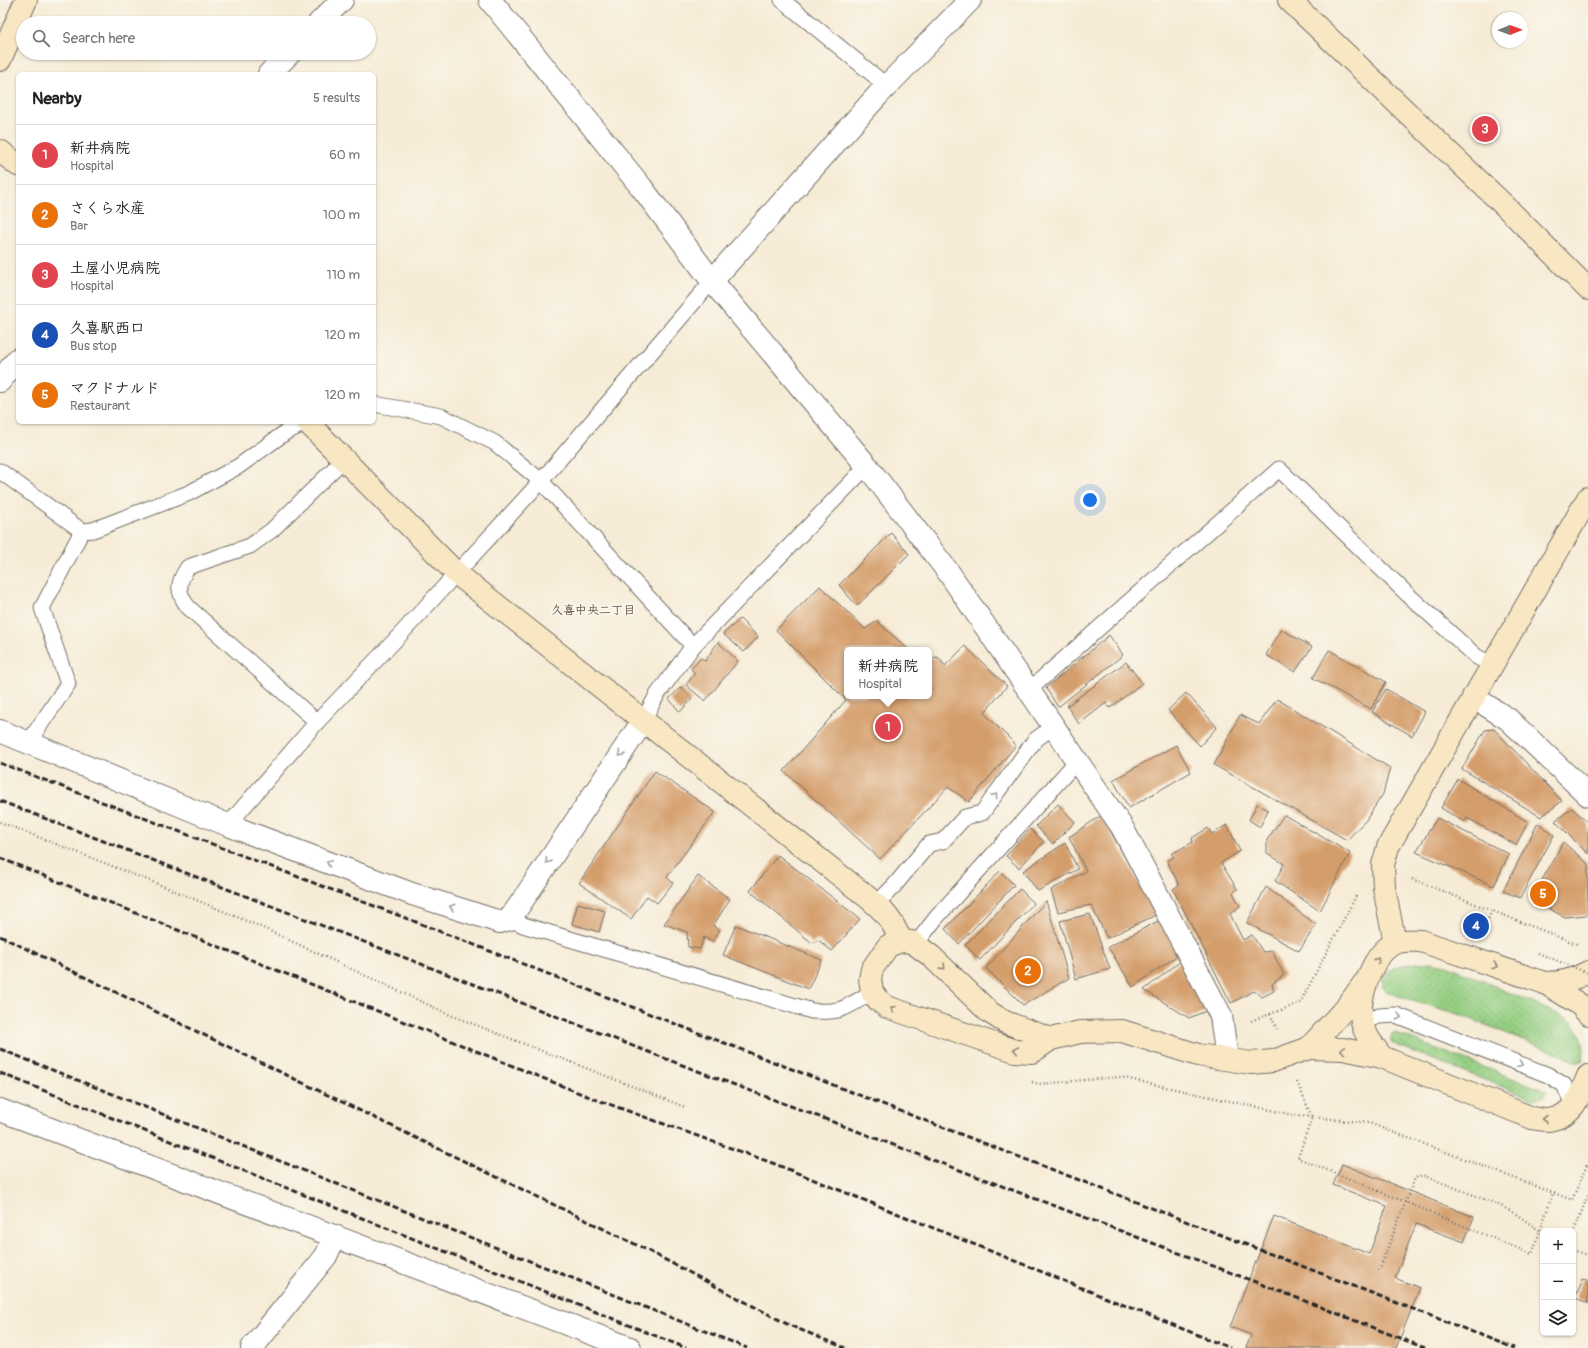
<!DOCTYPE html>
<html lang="en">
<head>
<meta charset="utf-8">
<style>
  :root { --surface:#fff; --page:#f2f2f2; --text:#222; --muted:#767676; --line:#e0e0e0; --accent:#d1495b }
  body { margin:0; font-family:Pangolin,"Klee One",sans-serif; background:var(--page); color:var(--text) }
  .controls { position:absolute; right:12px; bottom:12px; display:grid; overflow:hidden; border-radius:6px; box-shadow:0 1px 3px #0004 }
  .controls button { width:36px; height:36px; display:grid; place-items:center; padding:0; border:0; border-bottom:1px solid var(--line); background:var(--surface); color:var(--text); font:20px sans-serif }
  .compass { position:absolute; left:1492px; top:12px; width:36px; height:36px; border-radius:50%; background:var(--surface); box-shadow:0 1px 3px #0004; rotate:89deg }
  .you { position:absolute; left:1090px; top:500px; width:14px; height:14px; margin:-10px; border:3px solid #fff; border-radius:50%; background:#1a73e8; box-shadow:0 0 0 6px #1a73e833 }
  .badge { display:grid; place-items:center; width:26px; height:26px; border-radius:50%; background:var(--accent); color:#fff; font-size:13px; font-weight:700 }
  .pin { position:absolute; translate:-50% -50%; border:2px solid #fff; box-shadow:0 1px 4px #0006 }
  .popup { position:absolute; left:844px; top:647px; width:88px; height:52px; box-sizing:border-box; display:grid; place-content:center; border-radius:6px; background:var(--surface); filter:drop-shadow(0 1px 3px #0005); font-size:13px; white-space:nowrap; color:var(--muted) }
  .popup b { font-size:15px; color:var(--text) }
  .popup::after { content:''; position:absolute; left:50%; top:100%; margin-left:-8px; border:8px solid transparent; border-top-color:var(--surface) }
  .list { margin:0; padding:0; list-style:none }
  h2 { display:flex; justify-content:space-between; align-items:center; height:52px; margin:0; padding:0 16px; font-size:17px }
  h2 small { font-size:13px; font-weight:400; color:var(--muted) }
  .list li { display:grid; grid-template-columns:26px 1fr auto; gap:12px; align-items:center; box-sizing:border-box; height:60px; padding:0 16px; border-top:1px solid var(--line) }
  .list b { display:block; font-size:15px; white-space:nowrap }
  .list p { margin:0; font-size:13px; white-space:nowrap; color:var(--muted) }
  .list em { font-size:13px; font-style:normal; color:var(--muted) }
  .icon { flex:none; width:22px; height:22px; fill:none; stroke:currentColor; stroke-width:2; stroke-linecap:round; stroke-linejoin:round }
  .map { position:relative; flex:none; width:1588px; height:1348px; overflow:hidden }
  .search { position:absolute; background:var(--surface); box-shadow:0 1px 3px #0004; left:16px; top:16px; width:360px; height:44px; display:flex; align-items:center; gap:10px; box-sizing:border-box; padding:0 14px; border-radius:22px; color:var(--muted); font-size:15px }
  .panel { position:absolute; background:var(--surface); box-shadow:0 1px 3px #0004; left:16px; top:72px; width:360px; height:352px; border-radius:6px }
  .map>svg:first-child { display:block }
  .grass { fill:url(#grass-dots); stroke:#607d57 }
  .building { fill:#d49e6c }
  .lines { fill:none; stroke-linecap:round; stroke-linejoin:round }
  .lane-casing { stroke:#726e67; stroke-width:17 }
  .street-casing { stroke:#726e67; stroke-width:24 }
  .secondary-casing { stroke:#726e67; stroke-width:24 }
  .path { stroke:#726e67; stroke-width:2.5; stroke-dasharray:1 3; stroke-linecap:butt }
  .lane { stroke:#fff; stroke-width:15 }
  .street { stroke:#fff; stroke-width:22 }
  .secondary { stroke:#f9e7c3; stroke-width:22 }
  .rail { stroke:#2b2b2b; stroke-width:3; stroke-dasharray:6 3; stroke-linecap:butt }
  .path-bridge { stroke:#726e67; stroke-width:2.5; stroke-dasharray:1 3; stroke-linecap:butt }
  .oneway { stroke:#a0a0a0 }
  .oneway2 { stroke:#928977 }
  .labels { text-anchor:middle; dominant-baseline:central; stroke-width:3.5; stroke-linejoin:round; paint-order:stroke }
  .neighbourhood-label { font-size:12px; font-weight:bold; fill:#665342; stroke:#fbf7ec }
</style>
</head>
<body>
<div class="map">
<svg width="1588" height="1348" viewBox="0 0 1588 1348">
  <defs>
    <pattern id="grass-dots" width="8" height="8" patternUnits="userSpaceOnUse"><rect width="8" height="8" fill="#95cf83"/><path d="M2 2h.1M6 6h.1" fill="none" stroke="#81b271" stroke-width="1.8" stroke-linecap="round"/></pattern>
  </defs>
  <rect width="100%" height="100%" fill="#fbf7ec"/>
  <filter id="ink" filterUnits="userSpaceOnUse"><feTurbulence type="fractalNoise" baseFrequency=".025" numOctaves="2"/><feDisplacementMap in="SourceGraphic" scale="8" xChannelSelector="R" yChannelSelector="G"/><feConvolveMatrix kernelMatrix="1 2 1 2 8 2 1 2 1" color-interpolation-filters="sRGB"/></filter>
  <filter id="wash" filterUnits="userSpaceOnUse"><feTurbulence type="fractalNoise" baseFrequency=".012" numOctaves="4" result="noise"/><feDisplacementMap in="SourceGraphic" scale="16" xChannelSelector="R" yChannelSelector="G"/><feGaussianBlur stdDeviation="0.9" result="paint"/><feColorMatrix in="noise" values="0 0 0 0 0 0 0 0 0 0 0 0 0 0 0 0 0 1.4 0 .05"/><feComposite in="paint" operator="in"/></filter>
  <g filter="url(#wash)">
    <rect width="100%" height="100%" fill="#f6ebd6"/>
    <g class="grass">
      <path d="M 1429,962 L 1447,965 L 1569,1019 C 1581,1031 1586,1043 1583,1060 L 1578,1062 L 1461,1015 L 1389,993 L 1383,988 C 1379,963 1411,964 1429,962 Z"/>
      <polygon points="1395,1033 1546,1091 1544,1097 1533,1099 1391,1043 1391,1036"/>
    </g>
    <g id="blocks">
      <g class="building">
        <polygon points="891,533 909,554 857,606 839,585"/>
        <polygon points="820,586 865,629 877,621 909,650 847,650 847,696 929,696 929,658 938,657 945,666 965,646 1007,686 984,713 1016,745 969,802 948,787 880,859 784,771 846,700 776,630"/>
        <polygon points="740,619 758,637 744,652 723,634"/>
        <polygon points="1281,629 1312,647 1295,672 1266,655"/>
        <polygon points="1109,635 1123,655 1058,707 1046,688"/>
        <polygon points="718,642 738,661 705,701 686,685 695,673 691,669 701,658 705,661"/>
        <polygon points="1329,650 1386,682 1371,709 1313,678"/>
        <polygon points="1126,662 1142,683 1110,708 1106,703 1079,724 1067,706"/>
        <polygon points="681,687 692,699 680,712 669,699"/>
        <polygon points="1386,689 1425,712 1412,736 1372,712"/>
        <polygon points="1186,693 1217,727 1200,746 1168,710"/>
        <polygon points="1277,699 1390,768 1383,794 1366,820 1347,840 1214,765 1240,715 1259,724"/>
        <polygon points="1494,729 1562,801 1541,817 1462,769 1485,730"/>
        <polygon points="1176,745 1191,772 1129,808 1113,780"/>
        <polygon points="655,771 715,812 667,877 673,883 657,903 647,896 631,919 579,883"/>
        <polygon points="1458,779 1528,822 1516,845 1467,818 1464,822 1441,808"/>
        <polygon points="1058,804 1075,822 1053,844 1036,826"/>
        <polygon points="1257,804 1268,810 1260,827 1249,820"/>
        <polygon points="1572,808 1588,823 1588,854 1555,821"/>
        <polygon points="1102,815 1156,915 1107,938 1091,905 1058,912 1051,890 1086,871 1069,837"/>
        <polygon points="1284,815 1350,853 1320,911 1275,881 1284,864 1267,853 1267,840"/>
        <polygon points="1437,818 1509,854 1494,886 1416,852"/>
        <polygon points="1538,823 1554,835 1520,898 1503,891"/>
        <polygon points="1227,825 1240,851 1221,863 1237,889 1233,893 1240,906 1230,914 1243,940 1252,935 1263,952 1272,951 1284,975 1272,984 1274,991 1262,997 1254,991 1231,1003 1173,889 1179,885 1167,861 1174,857 1171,854 1193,842 1192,838 1208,828 1212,834"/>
        <polygon points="1030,829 1044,842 1019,868 1006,856"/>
        <polygon points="1563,842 1588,864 1587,915 1565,917 1531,900"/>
        <polygon points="1065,843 1078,869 1038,891 1023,871"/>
        <polygon points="778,855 860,919 832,951 818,940 812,943 750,891"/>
        <polygon points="1000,871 1014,885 959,944 945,929"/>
        <polygon points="698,876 730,899 713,926 720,930 712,942 704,937 700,949 688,947 687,932 664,924"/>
        <polygon points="1266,887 1316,925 1299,951 1247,923"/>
        <polygon points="1020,889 1034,903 980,960 965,945"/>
        <polygon points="1046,901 1069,978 1023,1005 986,968"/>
        <polygon points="578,903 605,911 599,932 572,924"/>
        <polygon points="1090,914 1110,969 1076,979 1060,921"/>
        <polygon points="1160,920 1178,955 1133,987 1108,947"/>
        <polygon points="736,925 822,960 808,989 723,955"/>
        <polygon points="1182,960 1206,1011 1189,1018 1144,990"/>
        <polygon points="1342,1164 1474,1217 1464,1242 1416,1224 1395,1278 1420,1288 1396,1348 1246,1348 1251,1335 1230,1327 1274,1216 1369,1254 1387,1206 1333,1185"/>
        <polygon points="1583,1279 1588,1281 1588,1303 1575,1298"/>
      </g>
    </g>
  </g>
  <g filter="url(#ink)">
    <use href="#blocks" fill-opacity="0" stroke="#726e67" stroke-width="1"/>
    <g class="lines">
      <g class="lane-casing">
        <g id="lane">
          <polyline points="782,0 887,86"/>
          <polyline points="374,404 441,416 495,443 541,481 693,646"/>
          <polyline points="0,471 82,531 93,530 189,493 239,466 286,432 308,422"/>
          <polyline points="1029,690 1279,469 1406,593 1477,657 1493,665"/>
          <polyline points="643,721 657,695 693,646 867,466"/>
          <path d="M 317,722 L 188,607 C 177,592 177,583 188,567 L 250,546 L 272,530 L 344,459"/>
          <polyline points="28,743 68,684 42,608 82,531"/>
          <polyline points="228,825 317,722 399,636 541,481 712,281"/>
          <polyline points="876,904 894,886 929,844 943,841 965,817 982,813 1035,740 1054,726"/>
          <path d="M 510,919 L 523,925 L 812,1011 C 843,1013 847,1007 872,992"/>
          <polyline points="918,946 922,936 936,918 1077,761"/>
          <polyline points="1361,1022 1379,1016 1396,1015 1548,1075 1564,1085 1574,1107"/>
        </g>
      </g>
      <g class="street-casing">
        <g id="street">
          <polyline points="490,0 642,188 712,281 867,466 949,573 1122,827 1221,1016 1227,1059"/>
          <polyline points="319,23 342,0"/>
          <polyline points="269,74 290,53"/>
          <polyline points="712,281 878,95 970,0"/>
          <polyline points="0,381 18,359"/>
          <polyline points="1473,697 1508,719 1588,795"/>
          <polyline points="0,731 228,825 412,894 500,922 510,919 643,721"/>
          <polyline points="0,1110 630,1348"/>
          <polyline points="252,1348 326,1256 335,1236"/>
        </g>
      </g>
      <g class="secondary-casing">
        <g id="secondary">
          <polyline points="1289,0 1505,206 1588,289"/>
          <polyline points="0,60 26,0"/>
          <polyline points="0,151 18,165"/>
          <path d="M 307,422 L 456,573 L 866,896 C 884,911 892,919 901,941"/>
          <polyline points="1395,943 1384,888 1383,865 1388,847 1588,498"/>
          <path d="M 1588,972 C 1574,980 1561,983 1545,983 L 1421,941 C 1411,941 1399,939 1391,945 C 1371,958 1357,1000 1362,1022 C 1365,1036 1374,1046 1382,1057 L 1532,1118 C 1537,1119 1543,1120 1548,1120 C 1573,1117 1580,1096 1588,1076"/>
          <polyline points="1364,983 1348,1005 1309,1048 1343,1049 1382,1057"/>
          <polyline points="1545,983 1579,1004 1588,1014"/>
          <polyline points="1051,1039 1005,1022 989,1012 931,956 912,942 901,941 888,946 872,969 870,979 872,992 878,1000 887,1007 1015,1051 1032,1052 1051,1039 1080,1032 1122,1031 1198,1055 1251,1063 1273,1061 1309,1048"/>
        </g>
      </g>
      <g class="path">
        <polyline points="0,822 163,886 261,927 448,1014 685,1107"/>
        <polyline points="1412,879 1579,945"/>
        <polyline points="1484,932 1482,931 1492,911"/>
        <polyline points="1270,1014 1277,1029"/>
        <polyline points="1251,1021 1300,1003 1356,896"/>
        <polyline points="1032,1082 1039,1084 1120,1077 1293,1115 1369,1123 1572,1200 1588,1163"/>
        <polyline points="1297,1082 1312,1117 1298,1158 1532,1254 1553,1193"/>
        <polyline points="1573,1234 1588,1195"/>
        <polyline points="1573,1250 1588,1255"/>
      </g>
      <use href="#lane" class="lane"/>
      <use href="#street" class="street"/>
      <use href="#secondary" class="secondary"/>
      <g class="rail">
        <polyline points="0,763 416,922 683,1027 1514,1348"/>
        <polyline points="0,801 669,1060 1282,1292 1425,1348"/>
        <polyline points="0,858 592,1098 775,1164 1230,1348"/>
        <polyline points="0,936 641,1247 789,1325 845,1348"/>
        <polyline points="0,1049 747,1348"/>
        <polyline points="0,1073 686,1348"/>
      </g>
      <g class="path-bridge">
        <polyline points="1538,953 1588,973"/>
        <polyline points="1379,1270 1415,1178 1422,1175 1499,1205 1516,1214 1543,1233"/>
      </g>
    </g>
    <defs><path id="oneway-chevron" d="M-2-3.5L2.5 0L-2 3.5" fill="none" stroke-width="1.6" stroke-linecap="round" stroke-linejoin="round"/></defs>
    <g class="oneway">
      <use href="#oneway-chevron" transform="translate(621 754) rotate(124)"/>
      <use href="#oneway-chevron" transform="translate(995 796) rotate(-53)"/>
      <use href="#oneway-chevron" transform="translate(548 861) rotate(124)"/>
      <use href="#oneway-chevron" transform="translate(329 863) rotate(-159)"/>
      <use href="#oneway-chevron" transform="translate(452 907) rotate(-163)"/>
      <use href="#oneway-chevron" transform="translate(1399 1017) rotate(14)"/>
      <use href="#oneway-chevron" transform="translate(1520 1064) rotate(22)"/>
    </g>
    <g class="oneway2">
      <use href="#oneway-chevron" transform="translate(1377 960) rotate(-55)"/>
      <use href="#oneway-chevron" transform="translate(1495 966) rotate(19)"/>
      <use href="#oneway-chevron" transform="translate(943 967) rotate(44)"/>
      <use href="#oneway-chevron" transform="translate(893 1009) rotate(-160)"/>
      <use href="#oneway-chevron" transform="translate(1016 1050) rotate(-170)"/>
      <use href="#oneway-chevron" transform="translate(1343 1050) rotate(-173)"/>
      <use href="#oneway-chevron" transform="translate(1545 1119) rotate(-180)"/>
    </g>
  </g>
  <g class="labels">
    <g class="neighbourhood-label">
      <text x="593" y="610">久喜中央二丁目</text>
    </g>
  </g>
</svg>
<div class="controls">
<button>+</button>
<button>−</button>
<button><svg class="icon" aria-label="layers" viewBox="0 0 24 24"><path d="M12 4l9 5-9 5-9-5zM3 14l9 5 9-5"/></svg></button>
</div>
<svg class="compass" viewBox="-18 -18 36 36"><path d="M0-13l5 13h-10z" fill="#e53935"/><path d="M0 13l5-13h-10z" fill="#767676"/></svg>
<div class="you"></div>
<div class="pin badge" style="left:888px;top:727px;background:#e0444e">1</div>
<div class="popup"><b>新井病院</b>Hospital</div>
<div class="pin badge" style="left:1028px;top:971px;background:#e8710a">2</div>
<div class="pin badge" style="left:1485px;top:129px;background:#e0444e">3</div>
<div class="pin badge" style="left:1476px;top:926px;background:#1a4fb4">4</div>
<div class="pin badge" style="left:1543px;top:894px;background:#e8710a">5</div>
<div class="search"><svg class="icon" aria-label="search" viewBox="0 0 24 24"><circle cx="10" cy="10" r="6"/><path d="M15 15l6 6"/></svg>Search here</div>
<section class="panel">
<h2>Nearby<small>5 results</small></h2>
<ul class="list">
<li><span class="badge" style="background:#e0444e">1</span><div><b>新井病院</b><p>Hospital</p></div><em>60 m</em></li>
<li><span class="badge" style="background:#e8710a">2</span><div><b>さくら水産</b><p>Bar</p></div><em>100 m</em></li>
<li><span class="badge" style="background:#e0444e">3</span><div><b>土屋小児病院</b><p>Hospital</p></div><em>110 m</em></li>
<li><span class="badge" style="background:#1a4fb4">4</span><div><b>久喜駅西口</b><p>Bus stop</p></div><em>120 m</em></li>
<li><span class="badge" style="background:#e8710a">5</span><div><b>マクドナルド</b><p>Restaurant</p></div><em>120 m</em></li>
</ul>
</section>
</div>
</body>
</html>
